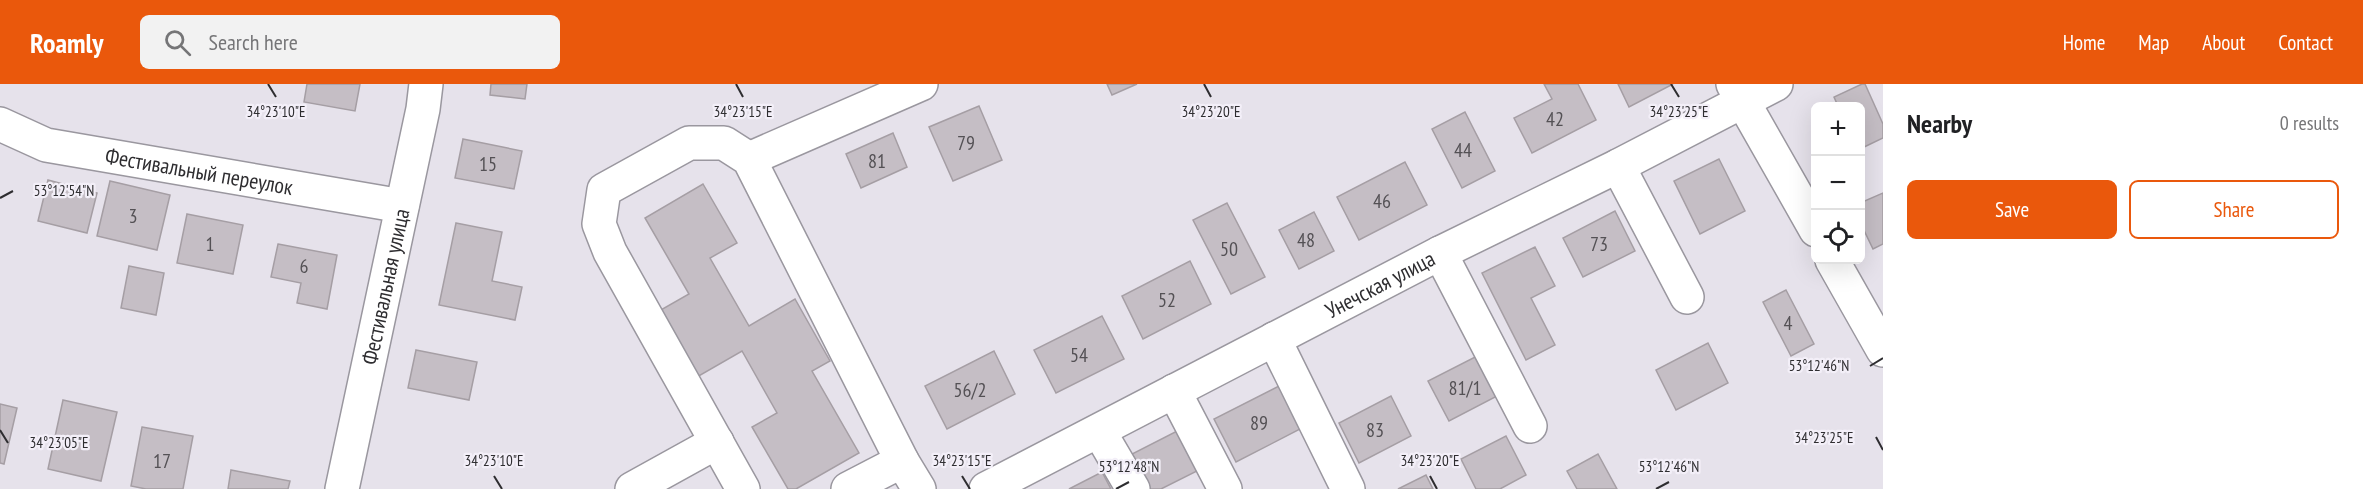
<!DOCTYPE html>
<html lang="en">
<head>
<meta charset="utf-8">
<style>
  :root { --surface:#fff; --page:#f2f2f2; --text:#202124; --muted:#757577; --line:#e0e0e0; --accent:#ea580c }
  body { margin:0; font-family:"PT Sans Narrow",sans-serif; background:var(--page); color:var(--text) }
  .controls { position:absolute; right:18px; top:18px; display:grid; overflow:hidden; border-radius:9px; box-shadow:0 6px 24px #0002 }
  .controls button { width:54px; height:54px; display:grid; place-items:center; padding:0; border:0; border-bottom:2px solid var(--line); background:var(--surface); color:var(--text); font:30px sans-serif }
  .list { margin:0; padding:0; list-style:none }
  h2 { display:flex; justify-content:space-between; align-items:center; height:78px; margin:0; padding:0 24px; font-size:26px }
  h2 small { font-size:20px; font-weight:400; color:var(--muted) }
  .actions { display:flex; gap:12px; padding:18px 24px }
  .actions a { flex:1; padding:14px 0; border:2px solid var(--accent); border-radius:9px; text-align:center; font-size:21px; color:var(--accent) }
  .actions .main { background:var(--accent); color:#fff }
  .icon { flex:none; width:33px; height:33px; fill:none; stroke:currentColor; stroke-width:2; stroke-linecap:round; stroke-linejoin:round }
  .map { position:relative; flex:none; width:1883px; height:405px; overflow:hidden }
  header { display:flex; align-items:center; gap:36px; box-sizing:border-box; height:84px; padding:0 30px; background:var(--accent); color:#fff }
  header strong { font-size:28px }
  nav { display:flex; gap:33px; margin-inline-start:auto; font-size:21px }
  .search { width:420px; height:54px; background:var(--page); display:flex; align-items:center; gap:15px; box-sizing:border-box; padding:0 21px; border-radius:9px; color:var(--muted); font-size:22px }
  main { display:flex }
  aside { flex:1; background:var(--surface) }
  .map>svg:first-child { display:block }
  .building { fill:#c5bec5; stroke:#a59ea4; stroke-width:1.5 }
  .lines { fill:none; stroke-linecap:round; stroke-linejoin:round }
  .minor-casing { stroke:#9a979f; stroke-width:36 }
  .minor { stroke:#fff; stroke-width:33 }
  .ticks { fill:none; stroke:#2e2d30; stroke-width:2 }
  .labels { text-anchor:middle; dominant-baseline:central; stroke-width:4.5; stroke-linejoin:round; paint-order:stroke }
  .number-label { font-size:20px; fill:#545155 }
  .street-label { font-size:22px; fill:#2e2d30; stroke:#f3eff8 }
  .ticks-label { font-size:15px; text-anchor:middle; fill:#2e2d30; stroke:#f3eff8; stroke-width:4.5; stroke-linejoin:round; paint-order:stroke }
</style>
</head>
<body>
<header>
<strong>Roamly</strong>
<div class="search"><svg class="icon" aria-label="search" viewBox="0 0 24 24"><circle cx="10" cy="10" r="6"/><path d="M15 15l6 6"/></svg>Search here</div>
<nav><a>Home</a><a>Map</a><a>About</a><a>Contact</a></nav>
</header>
<main>
<div class="map">
<svg width="1883" height="405" viewBox="0 0 1883 405">
  <rect width="100%" height="100%" fill="#e6e2eb"/>
  <g class="building">
    <polygon points="307,0 360,0 355,27 304,18"/>
    <polygon points="491,0 527,0 525,15 490,11"/>
    <polygon points="1107,0 1137,0 1112,11"/>
    <polygon points="1544,0 1578,0 1596,36 1532,69 1514,34 1552,15"/>
    <polygon points="1618,0 1673,0 1629,23"/>
    <polygon points="1862,0 1865,0 1883,40 1883,54 1860,65 1860,22 1838,22 1834,13"/>
    <polygon points="979,22 1002,76 953,97 929,43"/>
    <polygon points="1465,28 1495,87 1462,104 1432,45"/>
    <polygon points="893,49 907,83 861,104 846,70"/>
    <polygon points="463,55 522,67 514,105 455,94"/>
    <polygon points="1719,75 1745,127 1700,150 1674,97"/>
    <polygon points="1405,78 1427,121 1359,156 1337,113"/>
    <polygon points="48,96 97,109 87,149 38,137"/>
    <polygon points="110,97 170,111 157,166 97,152"/>
    <polygon points="703,100 737,159 710,174 749,242 795,215 830,277 812,287 859,369 796,405 788,405 752,343 777,329 742,267 697,293 659,227 689,210 645,134"/>
    <polygon points="1883,109 1883,160 1873,165 1860,138 1860,119"/>
    <polygon points="1227,119 1265,193 1231,210 1193,136"/>
    <polygon points="1615,127 1635,167 1583,193 1563,154"/>
    <polygon points="1314,128 1334,167 1299,185 1279,146"/>
    <polygon points="187,130 243,141 233,190 177,179"/>
    <polygon points="456,139 502,148 492,197 522,203 515,236 439,221"/>
    <polygon points="278,160 337,171 327,225 297,219 301,199 271,193"/>
    <polygon points="1535,163 1555,202 1531,214 1555,261 1526,276 1482,189"/>
    <polygon points="1190,177 1211,220 1143,255 1122,212"/>
    <polygon points="129,182 164,189 156,231 121,224"/>
    <polygon points="1786,206 1814,260 1791,272 1763,218"/>
    <polygon points="1102,232 1124,275 1056,309 1034,266"/>
    <polygon points="1708,259 1728,299 1676,326 1656,286"/>
    <polygon points="416,266 477,278 469,316 408,304"/>
    <polygon points="994,267 1015,310 947,345 925,302"/>
    <polygon points="1481,270 1501,310 1449,337 1428,297"/>
    <polygon points="1283,300 1304,343 1236,378 1214,335"/>
    <polygon points="1391,312 1411,352 1359,379 1339,339"/>
    <polygon points="63,316 117,328 101,397 48,385"/>
    <polygon points="0,320 17,324 4,380 0,379"/>
    <polygon points="142,343 193,352 183,405 146,405 131,402"/>
    <polygon points="1185,343 1205,383 1161,405 1150,405 1132,370"/>
    <polygon points="1506,352 1526,391 1500,405 1476,405 1461,375"/>
    <polygon points="1598,370 1617,405 1577,405 1567,387"/>
    <polygon points="231,386 290,397 288,405 228,405"/>
    <polygon points="1102,388 1111,405 1069,405"/>
    <polygon points="1426,391 1433,405 1398,405"/>
  </g>
  <g class="lines">
    <g class="minor-casing">
      <g id="minor">
        <polyline points="1733,0 1816,146"/>
        <path id="s1" d="M 0,40 L 46,61 L 402,122"/>
        <polyline points="749,75 921,0"/>
        <polyline points="1618,82 1687,213"/>
        <polyline points="1440,169 1530,342"/>
        <polyline points="1832,176 1883,266"/>
        <polyline points="1274,255 1348,405"/>
        <polyline points="1174,307 1225,405"/>
        <polyline points="1099,347 1133,405"/>
        <polyline points="902,377 919,405"/>
        <path id="s2" d="M 342,405 L 423,25 L 426,0"/>
        <polyline points="632,405 717,358"/>
        <polyline points="743,405 610,168 599,140 604,106 689,59 724,59 749,75 902,377 848,405"/>
        <path id="s3" d="M 986,405 L 1440,169 L 1618,82 L 1776,0"/>
      </g>
    </g>
    <use href="#minor" class="minor"/>
  </g>
  <path class="ticks" d="M 268,0 L 276,13M 736,0 L 743,13M 1204,0 L 1211,13M 1671,0 L 1679,13M 0,114 L 13,107M 1870,282 L 1883,274M 0,346 L 8,359M 1876,353 L 1883,366M 494,392 L 502,405M 962,392 L 970,405M 1430,392 L 1437,405M 1116,405 L 1129,398M 1656,405 L 1669,398"/>
  <g class="labels">
    <g class="number-label">
      <text x="1555" y="35">42</text>
      <text x="966" y="59">79</text>
      <text x="1463" y="66">44</text>
      <text x="877" y="77">81</text>
      <text x="488" y="80">15</text>
      <text x="1382" y="117">46</text>
      <text x="133" y="132">3</text>
      <text x="1306" y="156">48</text>
      <text x="210" y="160">1</text>
      <text x="1599" y="160">73</text>
      <text x="1229" y="165">50</text>
      <text x="304" y="182">6</text>
      <text x="1167" y="216">52</text>
      <text x="1788" y="239">4</text>
      <text x="1079" y="271">54</text>
      <text x="1465" y="304">81/1</text>
      <text x="970" y="306">56/2</text>
      <text x="1259" y="339">89</text>
      <text x="1375" y="346">83</text>
      <text x="162" y="377">17</text>
    </g>
    <g class="street-label">
      <text stroke="none"><textPath href="#s1" startOffset="206">Фестивальный переулок</textPath></text>
      <text stroke="none"><textPath href="#s3" startOffset="444">Унечская улица</textPath></text>
      <text stroke="none"><textPath href="#s2" startOffset="207">Фестивальная улица</textPath></text>
    </g>
  </g>
  <g class="ticks-label">
    <text x="743" y="33">34°23'15"E</text>
    <text x="1211" y="33">34°23'20"E</text>
    <text x="276" y="33">34°23'10"E</text>
    <text x="1679" y="33">34°23'25"E</text>
    <text x="64" y="112">53°12'54"N</text>
    <text x="1819" y="287">53°12'46"N</text>
    <text x="1824" y="359">34°23'25"E</text>
    <text x="59" y="364">34°23'05"E</text>
    <text x="494" y="382">34°23'10"E</text>
    <text x="962" y="382">34°23'15"E</text>
    <text x="1430" y="382">34°23'20"E</text>
    <text x="1129" y="388">53°12'48"N</text>
    <text x="1669" y="388">53°12'46"N</text>
  </g>
</svg>
<div class="controls">
<button>+</button>
<button>−</button>
<button><svg class="icon" aria-label="locate" viewBox="0 0 24 24"><circle cx="12" cy="12" r="6"/><path d="M12 2v4M12 18v4M2 12h4M18 12h4"/></svg></button>
</div>
</div>
<aside>
<h2>Nearby<small>0 results</small></h2>
<ul class="list">
</ul>
<div class="actions"><a class="main">Save</a><a>Share</a></div>
</aside>
</main>
</body>
</html>
